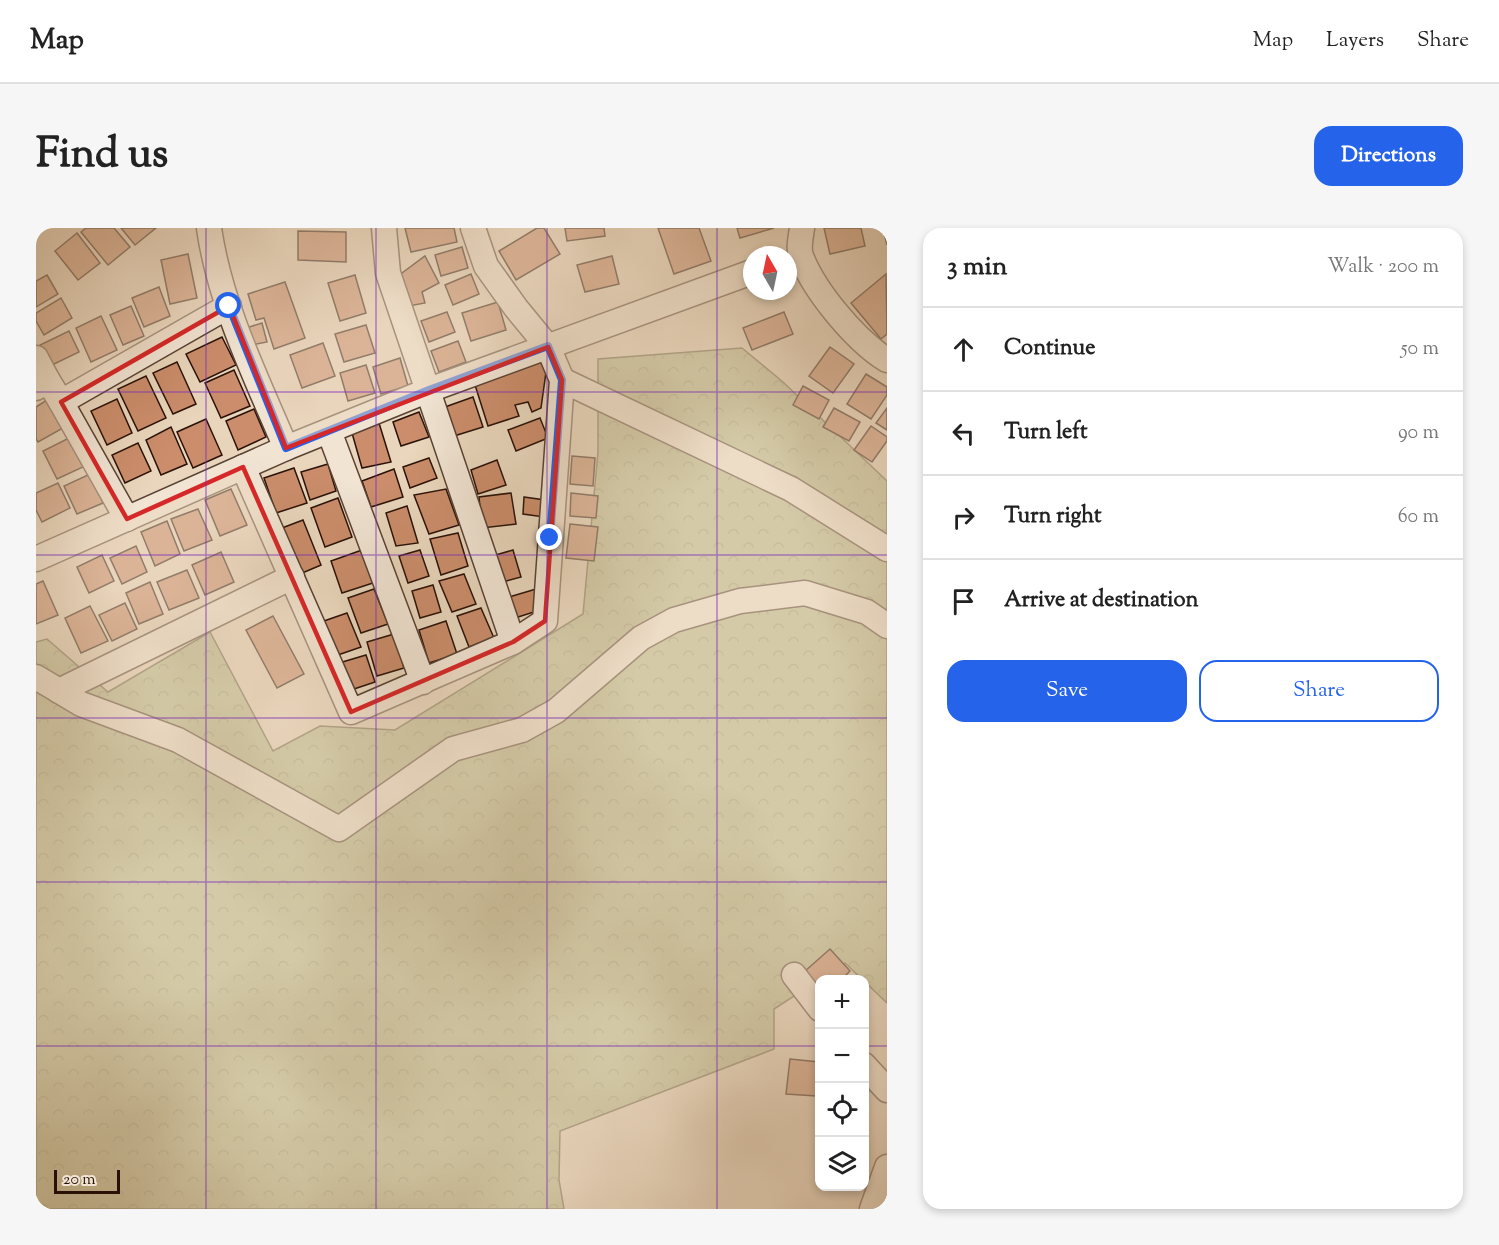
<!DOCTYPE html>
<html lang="en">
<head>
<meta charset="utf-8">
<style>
  :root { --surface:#fff; --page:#f6f6f6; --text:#222; --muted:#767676; --line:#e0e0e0; --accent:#2563eb }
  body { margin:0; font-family:"Sorts Mill Goudy",serif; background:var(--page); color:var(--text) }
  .controls { position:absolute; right:18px; bottom:18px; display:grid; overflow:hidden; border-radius:12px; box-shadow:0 3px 9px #0003 }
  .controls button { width:54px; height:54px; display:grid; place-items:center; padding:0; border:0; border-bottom:2px solid var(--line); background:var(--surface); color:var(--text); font:30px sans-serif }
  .compass { position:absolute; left:707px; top:18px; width:54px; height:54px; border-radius:50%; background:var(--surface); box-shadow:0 3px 9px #0003; rotate:351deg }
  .scale { position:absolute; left:18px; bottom:15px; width:66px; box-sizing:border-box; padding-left:6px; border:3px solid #291107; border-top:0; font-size:16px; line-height:21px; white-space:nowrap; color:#291107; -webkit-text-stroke:4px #f1e4d3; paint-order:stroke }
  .stop { position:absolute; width:18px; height:18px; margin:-14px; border:4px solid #2563eb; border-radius:50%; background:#fff }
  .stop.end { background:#2563eb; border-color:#fff; box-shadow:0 2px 6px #0008 }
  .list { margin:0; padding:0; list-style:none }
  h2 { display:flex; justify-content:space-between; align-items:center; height:78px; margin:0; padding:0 24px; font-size:26px }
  h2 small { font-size:20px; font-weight:400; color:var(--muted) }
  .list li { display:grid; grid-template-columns:39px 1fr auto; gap:18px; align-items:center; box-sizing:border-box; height:84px; padding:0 24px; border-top:2px solid var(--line) }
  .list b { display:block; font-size:22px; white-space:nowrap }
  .list em { font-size:20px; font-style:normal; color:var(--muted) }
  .actions { display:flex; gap:12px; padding:18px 24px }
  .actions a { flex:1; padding:14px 0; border:2px solid var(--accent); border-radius:18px; text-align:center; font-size:21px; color:var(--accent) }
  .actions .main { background:var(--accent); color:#fff }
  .icon { flex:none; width:33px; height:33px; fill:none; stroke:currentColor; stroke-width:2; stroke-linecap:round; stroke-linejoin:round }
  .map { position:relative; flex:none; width:851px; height:981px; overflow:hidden; border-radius:18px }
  header { display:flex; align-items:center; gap:36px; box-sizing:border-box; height:84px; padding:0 30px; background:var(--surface); border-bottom:2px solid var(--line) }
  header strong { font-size:28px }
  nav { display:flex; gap:33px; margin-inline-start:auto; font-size:21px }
  .intro { display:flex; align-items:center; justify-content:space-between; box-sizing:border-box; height:144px; padding:0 36px }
  h1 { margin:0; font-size:42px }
  .button { padding:15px 27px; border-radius:18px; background:var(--accent); color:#fff; font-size:21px; font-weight:700 }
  main { display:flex; gap:36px; padding:0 36px }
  aside { flex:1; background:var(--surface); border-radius:18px; box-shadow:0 3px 9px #0003 }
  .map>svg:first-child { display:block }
  .forest { fill:url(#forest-crowns); stroke:#72674a; stroke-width:1.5 }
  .building { fill:#cb8d6b; stroke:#291107; stroke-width:1.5 }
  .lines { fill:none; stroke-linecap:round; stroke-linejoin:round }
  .street-casing { stroke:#594234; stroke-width:27 }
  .street { stroke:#f1e4d3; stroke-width:24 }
  .route { stroke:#2563eb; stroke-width:8 }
  .marked { fill:none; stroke:#d62828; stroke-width:4.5; stroke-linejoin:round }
  .grid { fill:none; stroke:#7b2cbf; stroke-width:1.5; stroke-opacity:0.55 }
</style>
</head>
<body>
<header>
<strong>Map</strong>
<nav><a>Map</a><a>Layers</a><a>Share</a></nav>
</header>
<div class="intro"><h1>Find us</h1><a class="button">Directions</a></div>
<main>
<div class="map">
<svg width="851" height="981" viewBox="0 0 851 981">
  <defs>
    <pattern id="forest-crowns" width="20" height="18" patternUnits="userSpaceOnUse" patternTransform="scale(1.5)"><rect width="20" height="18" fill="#babd8e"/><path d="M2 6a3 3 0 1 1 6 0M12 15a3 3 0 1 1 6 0" fill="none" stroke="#a0a179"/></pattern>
  </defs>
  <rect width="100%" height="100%" fill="#e9d6bc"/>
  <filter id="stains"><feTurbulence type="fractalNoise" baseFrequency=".00333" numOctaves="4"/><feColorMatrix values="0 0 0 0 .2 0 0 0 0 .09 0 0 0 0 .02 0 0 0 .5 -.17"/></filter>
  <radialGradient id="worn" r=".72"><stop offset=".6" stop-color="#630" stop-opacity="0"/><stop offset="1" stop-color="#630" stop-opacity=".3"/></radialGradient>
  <polygon class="forest" points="706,120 747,154 851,253 851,775 809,735 738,781 738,821 524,903 523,952 528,981 0,981 0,414 11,411 72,464 174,404 237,523 284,498 359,502 547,386 562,224 562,131"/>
  <g class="building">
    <polygon points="50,0 78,0 94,19 72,37 45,4"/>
    <polygon points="85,0 120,0 99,17"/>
    <polygon points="369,0 418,0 421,14 375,24"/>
    <polygon points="501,0 508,0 524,26 480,52 463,23"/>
    <polygon points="529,0 568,0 569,8 531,13"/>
    <polygon points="622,0 663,0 675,33 638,46"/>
    <polygon points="701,0 738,0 704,10"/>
    <polygon points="788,0 825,0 829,18 794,26"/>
    <polygon points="847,0 851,0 851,17"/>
    <polygon points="262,3 310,4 310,34 262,32"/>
    <polygon points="41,5 64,35 42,52 19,23"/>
    <polygon points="426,19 432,40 405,48 399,27"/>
    <polygon points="152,26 161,70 134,76 125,32"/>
    <polygon points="389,28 403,55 386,64 389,75 373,78 362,48"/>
    <polygon points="576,28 583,56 549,64 541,37"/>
    <polygon points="435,46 443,66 417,77 409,57"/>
    <polygon points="850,46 851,106 845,111 815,75"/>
    <polygon points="11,47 22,66 0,79 0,53"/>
    <polygon points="319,47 330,85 304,93 292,55"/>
    <polygon points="249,54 269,110 238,121 228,90 220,92 212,66"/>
    <polygon points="123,59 134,88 108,99 96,70"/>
    <polygon points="25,70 36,90 8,107 0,93 0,85"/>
    <polygon points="462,74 470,102 435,113 426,85"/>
    <polygon points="95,78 108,108 87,117 74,87"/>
    <polygon points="411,84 419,104 393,114 385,93"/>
    <polygon points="748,84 757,106 716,122 707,100"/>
    <polygon points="65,88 81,122 55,134 40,100"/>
    <polygon points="226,95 231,114 216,117 210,100"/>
    <polygon points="330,97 339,125 308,134 299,106"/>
    <polygon points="33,103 43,124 14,138 4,117"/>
    <polygon points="186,109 200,137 164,154 150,126"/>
    <polygon points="422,113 430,134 403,144 395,123"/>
    <polygon points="287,115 299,148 266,160 254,127"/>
    <polygon points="794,119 818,136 797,165 773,148"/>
    <polygon points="364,130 372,158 345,166 337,139"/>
    <polygon points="505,133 510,144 505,180 496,184 492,174 479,177 483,188 452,198 439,157"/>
    <polygon points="141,134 160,176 137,186 117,145"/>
    <polygon points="330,137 339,165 312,173 304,145"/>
    <polygon points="198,142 214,178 185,190 169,155"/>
    <polygon points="830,146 851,159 851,167 835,191 811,176"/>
    <polygon points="110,148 130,190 102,203 82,161"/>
    <polygon points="767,158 793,172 783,191 757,177"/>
    <polygon points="437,169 447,199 418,208 409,179"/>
    <polygon points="81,171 96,205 71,217 55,183"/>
    <polygon points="11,172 27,200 2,214 0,211 0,179"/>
    <polygon points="798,180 824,194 813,213 787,199"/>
    <polygon points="851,180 851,202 840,195"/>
    <polygon points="218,181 230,209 202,222 190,193"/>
    <polygon points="383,184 393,209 365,218 357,194"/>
    <polygon points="504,190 512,210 480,223 472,202"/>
    <polygon points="170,191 186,227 157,240 141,204"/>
    <polygon points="343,195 355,234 326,240 316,205"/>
    <polygon points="835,198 851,209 851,213 836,234 818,222"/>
    <polygon points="135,199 151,236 125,247 110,212"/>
    <polygon points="33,210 47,239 21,251 7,223"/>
    <polygon points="102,215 115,243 89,255 76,227"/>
    <polygon points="536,228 559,230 557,258 534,256"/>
    <polygon points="393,230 401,250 374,260 367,239"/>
    <polygon points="461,232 470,257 442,266 435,242"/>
    <polygon points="292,236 300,263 274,272 265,244"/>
    <polygon points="258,240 271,275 240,285 228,250"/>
    <polygon points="358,241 367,269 335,279 326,253"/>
    <polygon points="54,246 67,275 41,286 28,258"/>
    <polygon points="22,255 34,280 6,294 0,282 0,265"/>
    <polygon points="195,261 211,297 184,308 169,272"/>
    <polygon points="410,261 423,297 393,306 378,267"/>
    <polygon points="475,265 480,296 446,300 443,269"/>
    <polygon points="535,265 562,268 560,290 534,288"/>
    <polygon points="488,269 509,272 508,289 487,286"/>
    <polygon points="302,270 316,309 289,319 275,280"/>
    <polygon points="371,278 382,315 360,318 350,285"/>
    <polygon points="162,281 176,312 148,323 135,291"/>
    <polygon points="267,292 285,337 264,346 246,300"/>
    <polygon points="131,293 144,326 119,338 105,304"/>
    <polygon points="534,296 562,299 558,333 530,330"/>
    <polygon points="422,305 432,338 405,347 394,311"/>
    <polygon points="100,318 111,344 86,356 74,330"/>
    <polygon points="326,322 337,355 306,365 295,333"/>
    <polygon points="384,322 393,348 372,355 363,328"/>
    <polygon points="477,322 485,349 463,355 456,328"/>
    <polygon points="185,324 198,354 169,367 156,337"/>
    <polygon points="66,327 78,353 53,365 41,339"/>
    <polygon points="151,342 163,370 133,382 121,354"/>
    <polygon points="428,346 440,376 416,384 403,353"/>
    <polygon points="7,353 22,387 0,396 0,356"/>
    <polygon points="114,354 127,386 103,396 90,365"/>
    <polygon points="397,357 405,384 384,390 376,363"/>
    <polygon points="338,361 352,396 325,405 312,370"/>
    <polygon points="500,361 501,383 479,390 473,369"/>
    <polygon points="89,375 101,401 76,413 63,387"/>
    <polygon points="54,378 72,413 45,425 29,390"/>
    <polygon points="445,380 458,410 433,419 421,388"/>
    <polygon points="311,385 325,419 299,428 285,394"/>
    <polygon points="237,388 268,446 241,460 210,402"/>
    <polygon points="410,393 421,426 393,435 383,402"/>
    <polygon points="358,406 368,440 341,448 331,414"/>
    <polygon points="330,427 339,454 312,463 303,435"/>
    <polygon points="794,721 814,743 805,752 784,752 784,762 768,744"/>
    <polygon points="754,831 783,834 780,868 750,866"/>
  </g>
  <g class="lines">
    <g class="street-casing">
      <g id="street">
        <path d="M 173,0 C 184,77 220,149 250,220"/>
        <polyline points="348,0 352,45 477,414"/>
        <path d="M 766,0 C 765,8 762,20 765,28 C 778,63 820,113 851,132"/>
        <polyline points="0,130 11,151"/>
        <polyline points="526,152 755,261 851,321"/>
        <polyline points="0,160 11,151 25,174 193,78"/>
        <polyline points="25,174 91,291"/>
        <polyline points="293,203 387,454"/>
        <polyline points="207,239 315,484 477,414 509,393 526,152 512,119 480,80 450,38 437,0"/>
        <polyline points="0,331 250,220 393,162 716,44"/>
        <polyline points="0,449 45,476 142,512 303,601 417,521 486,502 520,483 605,410 638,392 704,373 769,365 831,384 851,398"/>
        <polyline points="23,463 256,349"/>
        <polyline points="758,747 784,781"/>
        <polyline points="828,837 851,862"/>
        <polyline points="836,981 851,939"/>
      </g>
    </g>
    <use href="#street" class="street"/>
  </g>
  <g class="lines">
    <polyline class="route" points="193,78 250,220 393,162 512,118 526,152 514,310"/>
  </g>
  <path d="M0 0H851V981H0ZM 193,78 L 250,220 L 512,119 L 526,152 L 509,393 L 477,414 L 315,484 L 207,239 L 91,291 L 25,174 Z" fill="#e9d6bc" fill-opacity=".55" fill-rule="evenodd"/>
  <path class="marked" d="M 193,78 L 250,220 L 512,119 L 526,152 L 509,393 L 477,414 L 315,484 L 207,239 L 91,291 L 25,174 Z"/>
  <path class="grid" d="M 170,0 L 170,981M 340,0 L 340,981M 511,0 L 511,981M 681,0 L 681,981M 0,164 L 851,164M 0,327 L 851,327M 0,490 L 851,490M 0,654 L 851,654M 0,818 L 784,818M 828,818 L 851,818"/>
  <rect width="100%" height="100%" filter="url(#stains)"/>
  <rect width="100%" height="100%" fill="url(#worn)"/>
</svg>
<div class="controls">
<button>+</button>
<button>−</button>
<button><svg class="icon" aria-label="locate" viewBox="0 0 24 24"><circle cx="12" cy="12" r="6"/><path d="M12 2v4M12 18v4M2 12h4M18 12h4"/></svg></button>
<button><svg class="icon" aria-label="layers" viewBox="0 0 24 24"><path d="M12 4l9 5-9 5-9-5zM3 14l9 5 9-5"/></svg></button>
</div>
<svg class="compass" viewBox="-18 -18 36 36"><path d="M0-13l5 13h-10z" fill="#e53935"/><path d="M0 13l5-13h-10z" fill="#767676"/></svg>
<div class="scale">20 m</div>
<div class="stop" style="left:193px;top:78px"></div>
<div class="stop end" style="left:514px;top:310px"></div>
</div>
<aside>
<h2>3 min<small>Walk · 200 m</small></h2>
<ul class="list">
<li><svg class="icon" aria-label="ahead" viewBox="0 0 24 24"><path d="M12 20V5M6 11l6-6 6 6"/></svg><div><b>Continue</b></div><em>50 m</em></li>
<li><svg class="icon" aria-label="left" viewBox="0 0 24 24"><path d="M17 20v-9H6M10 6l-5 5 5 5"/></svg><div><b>Turn left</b></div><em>90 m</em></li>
<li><svg class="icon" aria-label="right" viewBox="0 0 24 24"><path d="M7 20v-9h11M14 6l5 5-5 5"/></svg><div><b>Turn right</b></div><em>60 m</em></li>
<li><svg class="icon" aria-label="arrive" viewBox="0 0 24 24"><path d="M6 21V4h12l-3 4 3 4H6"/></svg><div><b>Arrive at destination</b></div></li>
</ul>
<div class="actions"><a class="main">Save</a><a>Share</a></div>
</aside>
</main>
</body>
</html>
